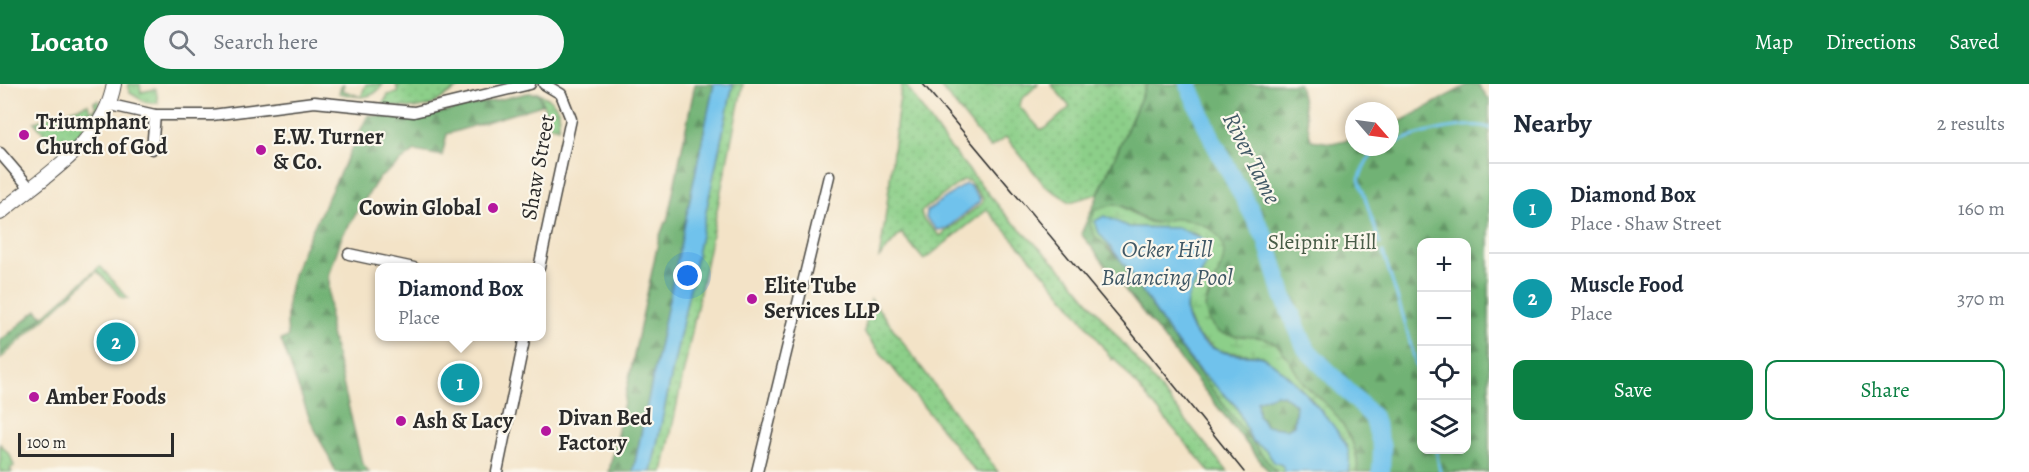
<!DOCTYPE html>
<html lang="en">
<head>
<meta charset="utf-8">
<style>
  :root { --surface:#fff; --page:#f6f6f7; --text:#1f2937; --muted:#747a83; --line:#e0e1e3; --accent:#0b8043 }
  body { margin:0; font-family:Alegreya,serif; background:var(--page); color:var(--text) }
  .controls { position:absolute; right:18px; bottom:18px; display:grid; overflow:hidden; border-radius:12px; box-shadow:0 3px 9px #0003 }
  .controls button { width:54px; height:54px; display:grid; place-items:center; padding:0; border:0; border-bottom:2px solid var(--line); background:var(--surface); color:var(--text); font:30px sans-serif }
  .compass { position:absolute; left:1345px; top:18px; width:54px; height:54px; border-radius:50%; background:var(--surface); box-shadow:0 3px 9px #0003; rotate:118deg }
  .scale { position:absolute; left:18px; bottom:15px; width:156px; box-sizing:border-box; padding-left:6px; border:3px solid #2b2b2b; border-top:0; font-size:16px; line-height:21px; white-space:nowrap; color:#2b2b2b; -webkit-text-stroke:4px #fbf7ec; paint-order:stroke }
  .you { position:absolute; left:688px; top:192px; width:21px; height:21px; margin:-15px; border:4px solid #fff; border-radius:50%; background:#1a73e8; box-shadow:0 0 0 9px #1a73e833 }
  .badge { display:grid; place-items:center; width:39px; height:39px; border-radius:50%; background:var(--accent); color:#fff; font-size:20px; font-weight:700 }
  .pin { position:absolute; translate:-50% -50%; border:3px solid #fff; box-shadow:0 2px 6px #0006 }
  .popup { position:absolute; left:375px; top:179px; width:171px; height:78px; box-sizing:border-box; display:grid; place-content:center; border-radius:12px; background:var(--surface); filter:drop-shadow(0 2px 4px #0005); font-size:20px; white-space:nowrap; color:var(--muted) }
  .popup b { font-size:22px; color:var(--text) }
  .popup::after { content:''; position:absolute; left:50%; top:100%; margin-left:-12px; border:12px solid transparent; border-top-color:var(--surface) }
  .list { margin:0; padding:0; list-style:none }
  h2 { display:flex; justify-content:space-between; align-items:center; height:78px; margin:0; padding:0 24px; font-size:26px }
  h2 small { font-size:20px; font-weight:400; color:var(--muted) }
  .list li { display:grid; grid-template-columns:39px 1fr auto; gap:18px; align-items:center; box-sizing:border-box; height:90px; padding:0 24px; border-top:2px solid var(--line) }
  .list b { display:block; font-size:22px; white-space:nowrap }
  .list p { margin:0; font-size:20px; white-space:nowrap; color:var(--muted) }
  .list em { font-size:20px; font-style:normal; color:var(--muted) }
  .actions { display:flex; gap:12px; padding:18px 24px }
  .actions a { flex:1; padding:14px 0; border:2px solid var(--accent); border-radius:12px; text-align:center; font-size:21px; color:var(--accent) }
  .actions .main { background:var(--accent); color:#fff }
  .icon { flex:none; width:33px; height:33px; fill:none; stroke:currentColor; stroke-width:2; stroke-linecap:round; stroke-linejoin:round }
  .map { position:relative; flex:none; width:1489px; height:388px; overflow:hidden }
  header { display:flex; align-items:center; gap:36px; box-sizing:border-box; height:84px; padding:0 30px; background:var(--accent); color:#fff }
  header strong { font-size:28px }
  nav { display:flex; gap:33px; margin-inline-start:auto; font-size:21px }
  .search { width:420px; height:54px; background:var(--page); display:flex; align-items:center; gap:15px; box-sizing:border-box; padding:0 21px; border-radius:33px; color:var(--muted); font-size:22px }
  main { display:flex }
  aside { flex:1; background:var(--surface) }
  .map>svg:first-child { display:block }
  .grass { fill:url(#grass-dots); stroke:#5c7d5a; stroke-width:1.5; fill-rule:evenodd }
  .forest { fill:url(#forest-firs); stroke:#4e6e50; stroke-width:1.5; fill-rule:evenodd }
  .wetland { fill:url(#wetland-marsh); stroke:#5c7d5a; stroke-width:1.5 }
  .water { fill:#70c2ec; stroke:#4e768c; stroke-width:1.5; fill-rule:evenodd }
  .lines { fill:none; stroke-linecap:round; stroke-linejoin:round }
  .stream { stroke:#70c2ec; stroke-width:3 }
  .river { stroke:#70c2ec; stroke-width:18 }
  .minor-casing { stroke:#494742; stroke-width:13 }
  .tertiary-casing { stroke:#494742; stroke-width:16 }
  .minor { stroke:#fff; stroke-width:10 }
  .tertiary { stroke:#fff; stroke-width:14 }
  .tram { stroke:#2b2b2b; stroke-width:1.5 }
  .poi-dot { fill:#b5179e; stroke:#fbf7ec; stroke-width:2 }
  .labels { text-anchor:middle; dominant-baseline:central; stroke-width:4.5; stroke-linejoin:round; paint-order:stroke }
  .poi-label { font-size:22px; font-weight:bold; fill:#2b2b2b; stroke:#fbf7ec; text-anchor:start }
  .street-label { font-size:22px; fill:#2b2b2b; stroke:#fbf7ec }
  .park-label { font-size:22px; fill:#485c47; stroke:#fbf7ec }
  .water-label { font-size:24px; font-style:italic; fill:#405865; stroke:#fbf7ec }
</style>
</head>
<body>
<header>
<strong>Locato</strong>
<div class="search"><svg class="icon" aria-label="search" viewBox="0 0 24 24"><circle cx="10" cy="10" r="6"/><path d="M15 15l6 6"/></svg>Search here</div>
<nav><a>Map</a><a>Directions</a><a>Saved</a></nav>
</header>
<main>
<div class="map">
<svg width="1489" height="388" viewBox="0 0 1489 388">
  <defs>
    <pattern id="grass-dots" width="8" height="8" patternUnits="userSpaceOnUse" patternTransform="scale(1.5)"><rect width="8" height="8" fill="#8ccf89"/><path d="M2 2h.1M6 6h.1" fill="none" stroke="#79b276" stroke-width="1.8" stroke-linecap="round"/></pattern>
    <pattern id="forest-firs" width="22" height="20" patternUnits="userSpaceOnUse" patternTransform="scale(1.5)"><rect width="22" height="20" fill="#71b275"/><path d="M5 1l3.5 6h-7zM16 11l3.5 6h-7z" fill="#5d9160"/></pattern>
    <pattern id="wetland-marsh" width="20" height="14" patternUnits="userSpaceOnUse" patternTransform="scale(1.5)"><rect width="20" height="14" fill="#8ccf89"/><path d="M1 5h8M5 5V1M11 12h8M15 12V8" fill="none" stroke="#79b276"/></pattern>
  </defs>
  <rect width="100%" height="100%" fill="#fbf7ec"/>
  <filter id="ink" filterUnits="userSpaceOnUse"><feTurbulence type="fractalNoise" baseFrequency=".0167" numOctaves="2"/><feDisplacementMap in="SourceGraphic" scale="12" xChannelSelector="R" yChannelSelector="G"/><feConvolveMatrix kernelMatrix="1 2 1 2 8 2 1 2 1" color-interpolation-filters="sRGB"/></filter>
  <filter id="wash" filterUnits="userSpaceOnUse"><feTurbulence type="fractalNoise" baseFrequency=".008" numOctaves="4" result="noise"/><feDisplacementMap in="SourceGraphic" scale="24" xChannelSelector="R" yChannelSelector="G"/><feGaussianBlur stdDeviation="1.35" result="paint"/><feColorMatrix in="noise" values="0 0 0 0 0 0 0 0 0 0 0 0 0 0 0 0 0 1.4 0 .05"/><feComposite in="paint" operator="in"/></filter>
  <g filter="url(#wash)">
    <rect width="100%" height="100%" fill="#f3e3c7"/>
    <g class="grass">
      <polygon points="128,0 140,0 141,8 156,5 158,19 145,18 130,9"/>
      <path d="M 342,0 L 344,0 L 342,6 L 361,13 L 366,0 L 383,0 C 372,18 357,13 339,9 Z"/>
      <path d="M 396,0 L 469,0 C 453,4 445,14 431,21 C 417,27 397,22 382,21 L 388,11 L 398,9 Z"/>
      <polygon points="733,0 743,0 663,388 651,388"/>
      <path d="M 902,0 L 905,0 L 943,55 L 1007,132 L 1070,194 L 1228,388 L 1210,388 L 1114,274 L 1112,276 C 1075,222 1031,174 987,126 L 924,176 L 901,149 L 879,174 C 890,116 892,58 902,0 ZM 963,96 L 969,97 L 983,115 L 982,119 L 940,152 L 923,135 L 921,128 Z"/>
      <polygon points="938,0 1038,0 1021,16 1020,23 1040,45 1045,45 1070,23 1051,0 1147,0 1098,110 1070,118 1045,102 1006,53 990,64"/>
      <polygon points="539,9 551,16 559,26 559,44 548,41 549,37"/>
      <polygon points="98,16 100,21 78,51 60,68 34,38 88,20 90,27 96,25 94,18"/>
      <polygon points="100,182 128,214 123,214 97,187 0,275 0,271"/>
      <polygon points="871,215 889,239 998,388 976,388 864,248"/>
      <polygon points="0,360 10,371 14,382 10,385 12,388 0,388"/>
    </g>
    <g class="forest">
      <polygon points="695,0 714,0 633,388 609,388 659,154 665,138 667,138"/>
      <path d="M 1147,0 L 1299,0 L 1311,56 L 1332,59 L 1354,54 L 1354,63 L 1390,63 L 1390,38 L 1394,36 L 1396,40 L 1469,0 L 1478,0 L 1489,15 L 1489,388 L 1357,388 C 1362,351 1325,325 1305,301 C 1295,290 1290,272 1278,263 C 1254,243 1212,269 1205,223 L 1217,191 L 1209,143 L 1182,135 L 1157,139 L 1148,137 L 1123,122 L 1103,123 L 1107,165 L 1122,176 L 1169,249 L 1277,388 L 1269,388 L 1081,150 ZM 1422,159 L 1466,159 L 1466,366 L 1422,366 Z"/>
      <path d="M 528,9 L 539,9 L 542,21 L 447,50 L 442,72 L 415,67 L 378,95 L 342,152 L 329,191 L 330,245 L 362,379 L 369,388 L 336,388 L 309,333 L 281,256 L 288,253 C 282,199 301,169 324,122 C 338,92 353,62 368,31 L 413,35 Z"/>
      <polygon points="37,226 43,232 0,271 0,257"/>
      <polygon points="1276,310 1283,311 1296,321 1294,341 1287,345 1265,342 1258,331 1257,317"/>
    </g>
    <g class="wetland">
      <path d="M 1115,120 C 1129,123 1141,140 1156,139 C 1163,139 1168,135 1174,135 C 1197,135 1229,147 1223,176 C 1219,192 1208,206 1205,223 C 1213,271 1255,240 1278,262 C 1289,273 1295,289 1304,300 C 1309,306 1316,310 1322,316 C 1340,333 1360,362 1357,388 L 1348,388 L 1347,362 L 1310,313 L 1263,272 L 1219,267 L 1195,250 L 1187,231 L 1186,212 L 1202,191 L 1199,151 L 1178,144 L 1129,143 L 1122,176 L 1095,152 L 1090,140 L 1095,126 Z"/>
      <polygon points="1185,270 1236,322 1251,354 1266,366 1274,378 1282,381 1285,388 1277,388 1263,372"/>
    </g>
    <g class="water">
      <polygon points="714,0 733,0 651,388 633,388"/>
      <polygon points="965,100 969,101 980,115 979,118 946,145 937,146 926,134 927,127"/>
      <path d="M 1104,132 L 1129,143 L 1178,144 L 1204,155 C 1226,186 1165,205 1194,248 C 1205,264 1223,270 1242,271 C 1249,271 1258,270 1264,274 C 1288,287 1333,337 1346,361 C 1350,369 1350,379 1348,388 L 1285,388 L 1282,381 L 1274,378 L 1266,366 L 1252,357 L 1236,322 L 1198,285 L 1169,249 L 1131,189 L 1099,149 L 1095,137 ZM 1276,310 L 1283,311 L 1296,321 L 1294,341 L 1287,345 L 1265,342 L 1258,331 L 1257,317 Z"/>
    </g>
    <g class="lines">
      <g class="stream">
        <path d="M 1380,160 L 1359,95 C 1362,89 1364,80 1369,74 C 1385,56 1468,34 1489,44"/>
        <polyline points="1383,168 1404,235 1422,304"/>
        <polyline points="1436,366 1440,388"/>
      </g>
      <polyline class="river" points="1188,0 1213,57 1266,155 1283,211 1306,265 1373,333 1382,363 1381,388"/>
    </g>
  </g>
  <g filter="url(#ink)">
    <g class="lines">
      <g class="minor-casing">
        <g id="minor">
          <polyline points="111,21 155,31 212,31 314,18 414,28 530,0"/>
          <polyline points="152,65 155,31"/>
          <polyline points="0,69 30,104"/>
          <polyline points="349,170 414,184"/>
          <polyline points="539,184 571,35 561,10 544,0"/>
          <polyline points="497,388 525,252"/>
          <polyline points="757,388 829,92"/>
        </g>
      </g>
      <g class="tertiary-casing">
        <path id="tertiary" d="M 0,129 C 43,92 104,59 114,0"/>
      </g>
      <use href="#minor" class="minor"/>
      <use href="#tertiary" class="tertiary"/>
      <polyline class="tram" points="923,0 1140,259 1244,388"/>
    </g>
  </g>
  <g class="poi-dot">
    <circle cx="24" cy="51" r="6"/>
    <circle cx="261" cy="66" r="6"/>
    <circle cx="493" cy="124" r="6"/>
    <circle cx="752" cy="215" r="6"/>
    <circle cx="34" cy="313" r="6"/>
    <circle cx="401" cy="337" r="6"/>
    <circle cx="546" cy="347" r="6"/>
  </g>
  <g class="labels">
    <g class="poi-label">
      <text x="36" y="38">Triumphant<tspan x="36" dy="25">Church of God</tspan></text>
      <text x="273" y="53">E.W. Turner<tspan x="273" dy="25">&amp; Co.</tspan></text>
      <text x="481" y="124" text-anchor="end">Cowin Global</text>
      <text x="764" y="202">Elite Tube<tspan x="764" dy="25">Services LLP</tspan></text>
      <text x="46" y="313">Amber Foods</text>
      <text x="558" y="334">Divan Bed<tspan x="558" dy="25">Factory</tspan></text>
      <text x="413" y="337">Ash &amp; Lacy</text>
    </g>
    <g class="street-label">
      <text transform="translate(538 83) rotate(-80)">Shaw Street</text>
    </g>
    <g class="park-label">
      <text x="1322" y="158">Sleipnir Hill</text>
    </g>
    <g class="water-label">
      <text transform="translate(1252 74) rotate(63)">River Tame</text>
      <text x="1167" y="165">Ocker Hill<tspan x="1167" dy="28">Balancing Pool</tspan></text>
    </g>
  </g>
</svg>
<div class="controls">
<button>+</button>
<button>−</button>
<button><svg class="icon" aria-label="locate" viewBox="0 0 24 24"><circle cx="12" cy="12" r="6"/><path d="M12 2v4M12 18v4M2 12h4M18 12h4"/></svg></button>
<button><svg class="icon" aria-label="layers" viewBox="0 0 24 24"><path d="M12 4l9 5-9 5-9-5zM3 14l9 5 9-5"/></svg></button>
</div>
<svg class="compass" viewBox="-18 -18 36 36"><path d="M0-13l5 13h-10z" fill="#e53935"/><path d="M0 13l5-13h-10z" fill="#747a83"/></svg>
<div class="scale">100 m</div>
<div class="you"></div>
<div class="pin badge" style="left:460px;top:299px;background:#0f9aa8">1</div>
<div class="popup"><b>Diamond Box</b>Place</div>
<div class="pin badge" style="left:116px;top:258px;background:#0f9aa8">2</div>
</div>
<aside>
<h2>Nearby<small>2 results</small></h2>
<ul class="list">
<li><span class="badge" style="background:#0f9aa8">1</span><div><b>Diamond Box</b><p>Place · Shaw Street</p></div><em>160 m</em></li>
<li><span class="badge" style="background:#0f9aa8">2</span><div><b>Muscle Food</b><p>Place</p></div><em>370 m</em></li>
</ul>
<div class="actions"><a class="main">Save</a><a>Share</a></div>
</aside>
</main>
</body>
</html>
